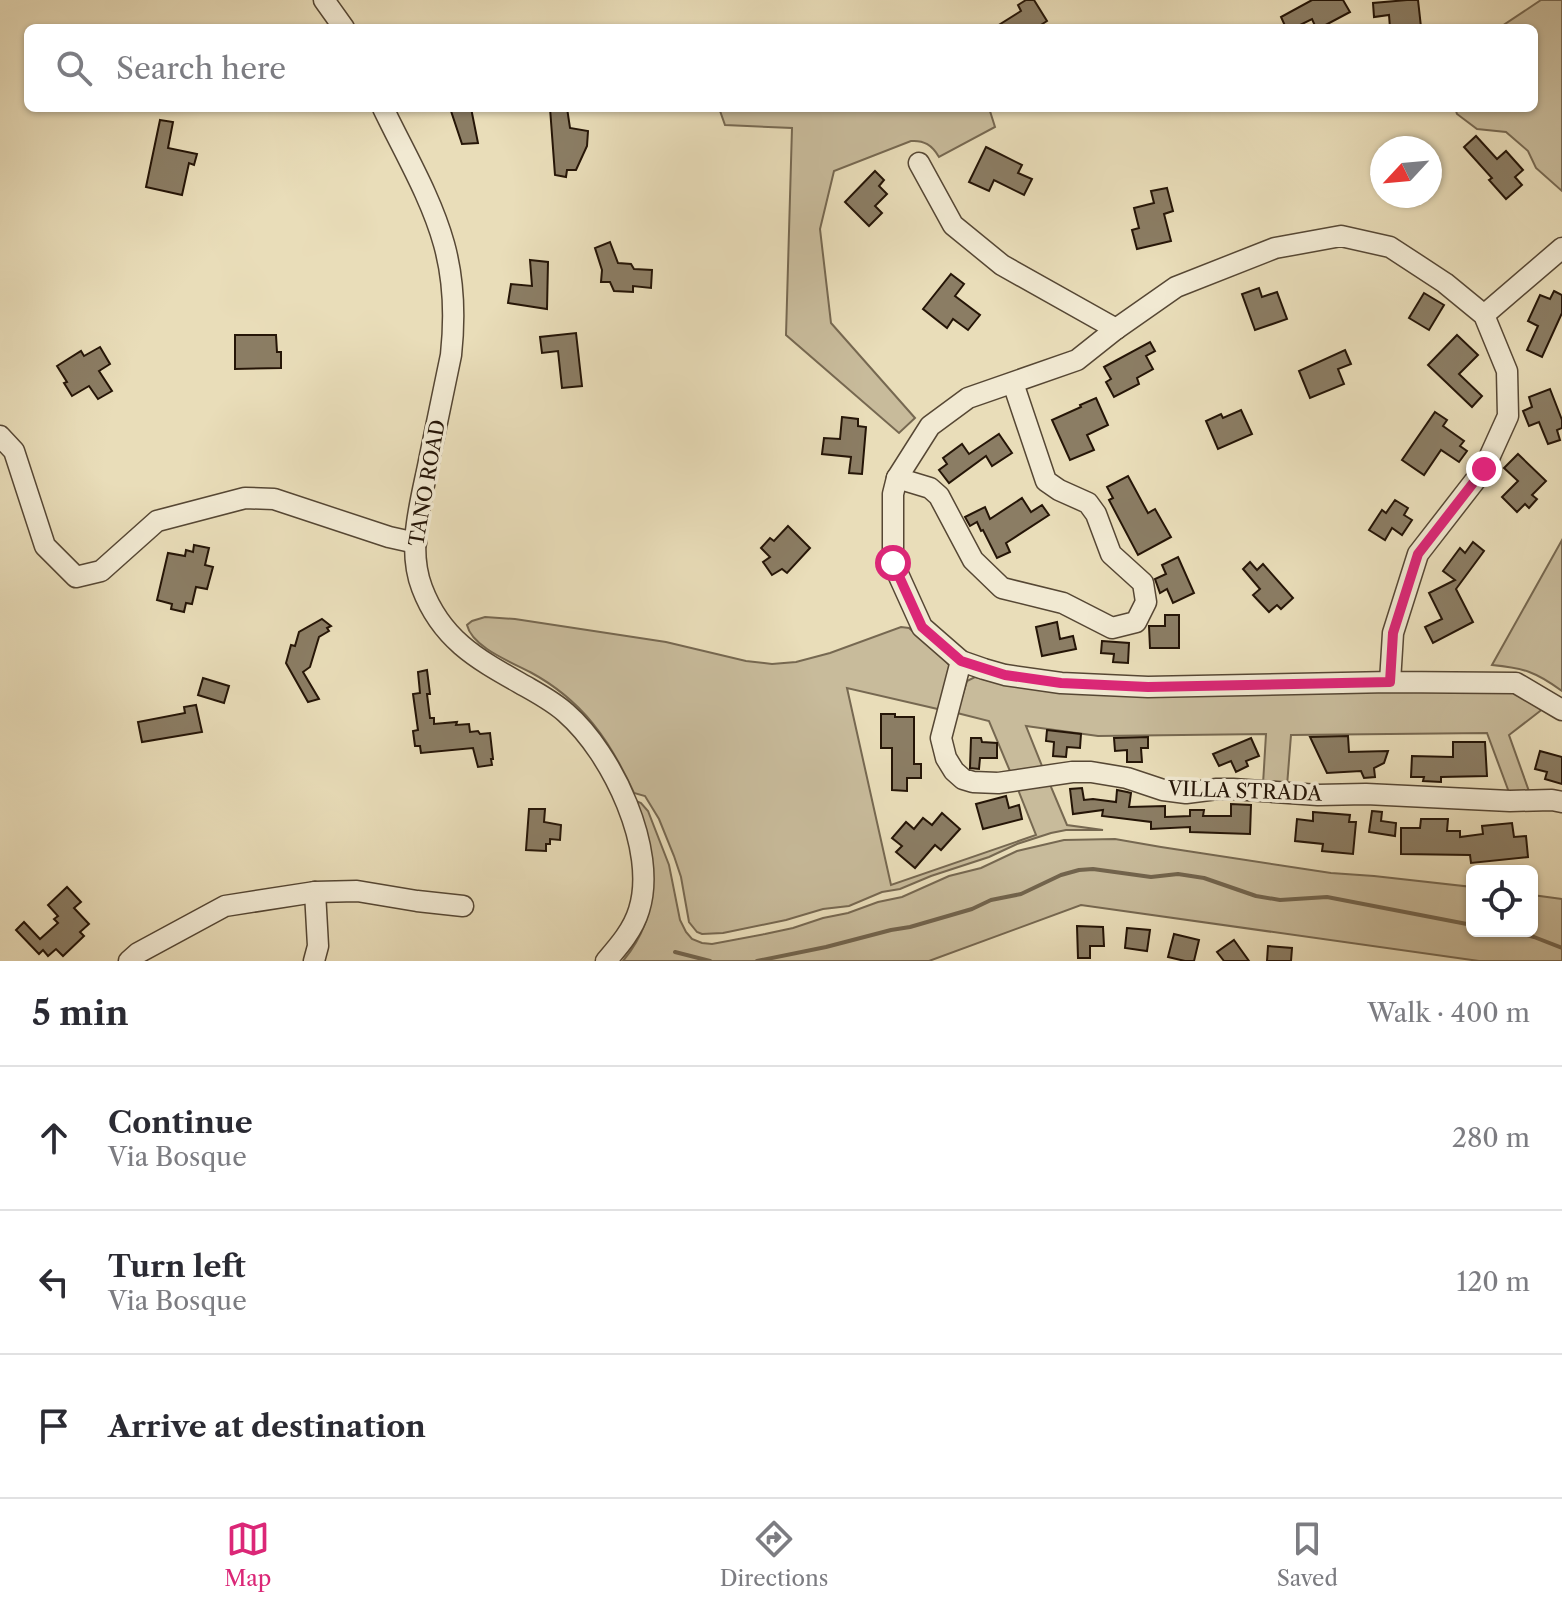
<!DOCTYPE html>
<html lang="en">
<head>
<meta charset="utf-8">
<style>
  :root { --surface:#fff; --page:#f2f2f3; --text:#2b2b33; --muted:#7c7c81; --line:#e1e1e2; --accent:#db2777 }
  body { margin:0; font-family:"Libre Caslon Text",serif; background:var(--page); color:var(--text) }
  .controls { position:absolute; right:24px; bottom:24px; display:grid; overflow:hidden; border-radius:12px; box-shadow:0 2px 6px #0004 }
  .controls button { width:72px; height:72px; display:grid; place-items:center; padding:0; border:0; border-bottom:2px solid var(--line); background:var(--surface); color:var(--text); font:40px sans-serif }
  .compass { position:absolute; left:1370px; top:136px; width:72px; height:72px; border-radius:50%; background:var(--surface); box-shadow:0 2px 6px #0004; rotate:244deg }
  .stop { position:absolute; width:24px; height:24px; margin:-18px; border:6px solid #db2777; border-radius:50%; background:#fff }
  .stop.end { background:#db2777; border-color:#fff; box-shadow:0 2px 8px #0008 }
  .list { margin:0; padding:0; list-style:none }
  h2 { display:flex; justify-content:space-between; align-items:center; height:104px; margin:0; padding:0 32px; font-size:34px }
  h2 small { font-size:26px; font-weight:400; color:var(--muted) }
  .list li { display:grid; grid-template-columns:52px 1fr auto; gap:24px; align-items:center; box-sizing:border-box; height:144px; padding:0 32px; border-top:2px solid var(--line) }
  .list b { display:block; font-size:30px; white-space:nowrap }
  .list p { margin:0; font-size:26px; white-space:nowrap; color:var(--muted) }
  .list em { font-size:26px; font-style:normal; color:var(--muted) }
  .icon { flex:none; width:44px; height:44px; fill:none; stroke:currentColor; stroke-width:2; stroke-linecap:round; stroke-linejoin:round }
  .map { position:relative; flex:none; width:1562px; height:961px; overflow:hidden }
  .search { position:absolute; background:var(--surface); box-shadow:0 2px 6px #0004; left:24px; right:24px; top:24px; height:88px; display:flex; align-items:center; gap:20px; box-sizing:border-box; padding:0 28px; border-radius:12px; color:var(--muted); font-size:30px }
  .sheet { height:536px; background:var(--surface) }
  nav { display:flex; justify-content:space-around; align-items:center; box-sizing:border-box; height:112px; border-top:2px solid var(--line); background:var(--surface); font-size:22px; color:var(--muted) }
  nav a { display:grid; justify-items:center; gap:4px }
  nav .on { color:var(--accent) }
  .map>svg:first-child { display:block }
  .green { fill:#c8bb9b; stroke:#766851; stroke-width:2 }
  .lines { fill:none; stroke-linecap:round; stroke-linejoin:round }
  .stream { stroke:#72644d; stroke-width:4 }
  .building { fill:#8b7d64; stroke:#251507; stroke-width:2 }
  .minor-casing { stroke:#564734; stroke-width:23 }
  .minor { stroke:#f1e9d2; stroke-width:20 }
  .route { stroke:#db2777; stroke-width:10 }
  .labels { text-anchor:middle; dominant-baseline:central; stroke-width:7; stroke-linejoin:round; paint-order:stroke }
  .street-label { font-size:20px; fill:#251507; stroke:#f1e9d2 }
</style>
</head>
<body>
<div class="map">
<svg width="1562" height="961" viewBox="0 0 1562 961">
  <rect width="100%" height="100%" fill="#e9ddb9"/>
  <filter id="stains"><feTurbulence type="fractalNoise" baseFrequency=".0025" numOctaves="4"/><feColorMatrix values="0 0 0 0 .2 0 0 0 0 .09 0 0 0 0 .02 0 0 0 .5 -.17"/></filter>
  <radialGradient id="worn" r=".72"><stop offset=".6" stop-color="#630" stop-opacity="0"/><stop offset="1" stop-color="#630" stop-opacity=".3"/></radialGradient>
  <g class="green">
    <polygon points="1541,0 1562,0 1562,191 1536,168 1528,151 1506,132 1477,129 1457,114 1455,108 1534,108 1534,28 1499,28"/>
    <path d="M 719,108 L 755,108 L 756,110 L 805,108 L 989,108 L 995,127 L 939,157 C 932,145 924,140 911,141 L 834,171 L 820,229 L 831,323 L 915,418 L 899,433 L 786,335 L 792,128 L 725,125 Z"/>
    <path d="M 1562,540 L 1562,691 C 1536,672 1524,668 1492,665 Z"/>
    <path d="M 485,617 L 515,619 L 666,642 L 746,661 L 772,664 L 796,662 L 830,653 L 901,627 L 909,628 L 946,661 L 951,668 L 942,710 L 847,688 L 891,885 L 1036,835 L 1017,787 L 1049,782 L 1067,825 L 1103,830 L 1066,830 L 1051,833 L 1017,844 L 989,857 L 931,876 L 900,889 L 882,892 L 849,906 L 823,909 L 786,920 L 723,933 L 702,934 L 697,932 L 689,922 L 681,877 L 674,856 L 659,819 L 645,796 L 634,793 C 610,740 582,700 530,672 C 511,662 472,647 467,625 L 472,621 Z"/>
    <polygon points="975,677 1006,685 1066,692 1154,696 1487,689 1516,693 1544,708 1509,735 1530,794 1510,795 1487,733 1291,735 1287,786 1263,784 1266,734 1098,736 1026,726 1044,771 1012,776 989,721 957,713 967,681"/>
    <path d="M 636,801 L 641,803 L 648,811 L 669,865 L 680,920 L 686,932 L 692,939 L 702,943 L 712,944 L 765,934 L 793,928 L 823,918 L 848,913 L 878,902 L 902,897 L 949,876 L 981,868 L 1017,851 L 1064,840 L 1115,839 L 1161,847 L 1331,873 L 1374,876 L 1472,887 L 1472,931 L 1532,931 L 1532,895 L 1562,899 L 1562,961 L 1479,961 L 1081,905 L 929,961 L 623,961 C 665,910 655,859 636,801 Z"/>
  </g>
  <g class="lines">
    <g class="stream">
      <polyline points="1513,931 1534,937 1562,948"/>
      <polyline points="675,952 710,961"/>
      <polyline points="757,961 826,947 891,930 910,927 972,909 991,900 1021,894 1061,875 1079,870 1093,869 1151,877 1178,874 1204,878 1256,896 1280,900 1327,897 1472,925"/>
    </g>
  </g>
  <g class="building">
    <polygon points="1026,0 1034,0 1047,21 1036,28 994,28 1021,11 1018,5"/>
    <polygon points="1312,0 1343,0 1350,12 1320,28 1316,28 1312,19 1294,28 1286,28 1281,17"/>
    <polygon points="1407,0 1418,0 1421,27 1390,28 1389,15 1374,17 1373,3"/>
    <polygon points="450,108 471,108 478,143 462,144"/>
    <polygon points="550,108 567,108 570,128 588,131 587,146 576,170 567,170 566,177 555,175"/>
    <polygon points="160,120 173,122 168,148 197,154 194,165 189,163 182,195 146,187"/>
    <polygon points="1476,136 1497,159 1506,151 1523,170 1515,177 1522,185 1506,199 1489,180 1492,178 1464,147"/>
    <polygon points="986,147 1022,165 1018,173 1032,179 1024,195 994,180 989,191 969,182"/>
    <polygon points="875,171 884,180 879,186 887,194 875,206 882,213 869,226 845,202"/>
    <polygon points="1167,188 1173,211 1164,214 1171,241 1137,249 1132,230 1139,228 1134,208 1154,203 1151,191"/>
    <polygon points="610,242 618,263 631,264 634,269 652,270 651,288 633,286 633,292 614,291 610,282 601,282 602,270 595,248"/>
    <polygon points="530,260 548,262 547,309 508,303 511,284 532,286"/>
    <polygon points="951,274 964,284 955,296 980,315 968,330 953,319 947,328 923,309"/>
    <polygon points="1259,288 1262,297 1277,292 1287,319 1255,330 1242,294"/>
    <polygon points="1554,291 1562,295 1562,313 1542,357 1527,350 1538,326 1528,321 1540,295 1550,299"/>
    <polygon points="1424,293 1444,305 1429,330 1409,318"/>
    <polygon points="576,333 582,386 562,388 558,351 542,353 540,337"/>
    <polygon points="235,335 276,335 277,352 281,352 281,368 235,369"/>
    <polygon points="1457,335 1478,355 1459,374 1482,396 1472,407 1428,365"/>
    <polygon points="1150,342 1155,351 1146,356 1153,369 1137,378 1139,384 1114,397 1106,382 1111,379 1104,367"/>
    <polygon points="100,347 110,364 99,371 112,391 98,399 89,386 72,396 64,383 67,382 57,366 81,351 84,356"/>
    <polygon points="1345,350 1351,364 1338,369 1344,384 1310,398 1299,371"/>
    <polygon points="1550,389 1562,420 1562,428 1557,430 1560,440 1548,444 1539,422 1529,426 1523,411 1532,407 1529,397"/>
    <polygon points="1096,398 1108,425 1087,435 1094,450 1070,460 1052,420 1081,407 1080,405"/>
    <polygon points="1241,410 1252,434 1218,449 1206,421 1221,414 1223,418"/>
    <polygon points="1435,412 1447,420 1443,426 1464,441 1460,446 1467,451 1459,462 1441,450 1424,475 1402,460"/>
    <polygon points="842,417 858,419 858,426 866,427 862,474 849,473 851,457 822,454 824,438 840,439"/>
    <polygon points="999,434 1012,453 992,466 986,456 949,483 939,470 947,464 943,458 962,444 969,454"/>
    <polygon points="1518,454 1546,481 1532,495 1537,499 1529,508 1525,504 1517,512 1502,497 1518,481 1504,468"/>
    <polygon points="1128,476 1148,513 1155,509 1171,537 1138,555 1109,500 1113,498 1107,487"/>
    <polygon points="1022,498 1031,512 1042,505 1049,515 1006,543 1010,552 997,558 983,530 981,531 977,522 970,526 965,517 985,507 990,519"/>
    <polygon points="1395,500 1408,508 1404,515 1412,520 1402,535 1392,528 1385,540 1369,530 1382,510 1386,513"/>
    <polygon points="788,526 810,548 787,573 782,569 772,575 763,562 770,557 761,548 770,538 774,541"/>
    <polygon points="1473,542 1484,551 1456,589 1473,622 1433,643 1425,627 1442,619 1429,593 1455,580 1443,571 1460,548 1465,553"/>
    <polygon points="194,545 209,548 205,565 213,567 207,589 196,587 192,604 186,603 184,612 171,609 172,604 157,600 168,553 185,556 186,550 193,552"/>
    <polygon points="1178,557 1194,593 1173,603 1167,589 1160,593 1155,579 1166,574 1162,565"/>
    <polygon points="1250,562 1257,570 1263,564 1293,598 1281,609 1277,605 1269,612 1253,595 1260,589 1243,569"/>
    <polygon points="1165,615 1179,615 1179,648 1150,648 1149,626 1165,626"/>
    <polygon points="322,619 331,626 327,628 329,631 319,637 310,667 303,672 319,699 308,702 286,663 291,645 295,646 299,632"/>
    <polygon points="1057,622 1060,639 1073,636 1076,649 1042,656 1036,627"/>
    <polygon points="1102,641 1129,643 1128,663 1113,662 1114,654 1101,653"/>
    <polygon points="427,670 430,694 427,694 430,718 434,718 434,724 457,722 456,725 469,724 470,732 478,731 480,734 490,733 493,759 491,759 492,765 478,767 473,748 421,753 420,746 415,746 413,731 418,730 413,694 420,693 418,672"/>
    <polygon points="203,678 229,686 224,703 198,695"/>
    <polygon points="196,705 202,732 142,742 138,722 185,713 184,707"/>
    <polygon points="881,714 895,714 895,717 914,717 914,764 921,764 921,778 907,778 907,791 892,790 892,748 881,748"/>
    <polygon points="1047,730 1081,734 1080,748 1067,747 1066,757 1053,756 1054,742 1046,741"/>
    <polygon points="1348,736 1349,752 1388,751 1384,763 1374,768 1375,777 1364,778 1361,771 1327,773 1310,737"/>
    <polygon points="1148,737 1148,748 1141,748 1142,762 1127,762 1127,750 1115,751 1114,738"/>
    <polygon points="971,738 981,738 982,742 997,743 997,758 980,758 979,769 970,768"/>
    <polygon points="1251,738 1259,756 1246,761 1248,766 1236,772 1231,761 1219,766 1213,754"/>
    <polygon points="1453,742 1485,742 1487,776 1441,777 1441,782 1423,781 1424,777 1411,777 1412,756 1453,757"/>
    <polygon points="1540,751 1562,757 1562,784 1545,779 1547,772 1535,769"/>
    <polygon points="1082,788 1084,800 1093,799 1116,802 1117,790 1127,792 1131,793 1129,807 1165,806 1165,817 1190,816 1190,810 1204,810 1203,816 1231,816 1231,804 1251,805 1250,834 1190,832 1190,827 1151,829 1151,822 1102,816 1103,810 1073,814 1070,789"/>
    <polygon points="1006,796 1009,808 1019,805 1022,819 983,829 976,804"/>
    <polygon points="529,809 545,809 544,822 561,825 560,840 550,839 550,844 546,844 546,851 526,850"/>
    <polygon points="1372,811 1382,812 1381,821 1396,823 1395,836 1369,832"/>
    <polygon points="1313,812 1350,815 1349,822 1356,822 1353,854 1322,851 1323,844 1295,841 1297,819 1313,821"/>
    <polygon points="942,813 960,829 941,850 935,845 915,868 896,852 902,846 892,838 906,822 914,829 923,818 932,825"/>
    <polygon points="1421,819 1448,819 1447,831 1460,831 1460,837 1483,834 1482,826 1512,823 1514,837 1526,836 1528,857 1471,863 1470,855 1401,854 1401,828 1420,828"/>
    <polygon points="67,887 81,902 74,908 89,924 80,932 84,936 63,956 56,949 48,956 43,950 39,954 16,930 24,922 40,939 58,923 54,919 58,916 48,905"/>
    <polygon points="1077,926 1103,927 1104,946 1090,946 1090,958 1078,958"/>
    <polygon points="1127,928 1150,930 1147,951 1125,948"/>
    <polygon points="1174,934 1199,940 1194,961 1185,961 1168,957"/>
    <polygon points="1234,940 1249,961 1224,961 1217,952"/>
    <polygon points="1268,946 1292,948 1291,961 1267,961"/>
  </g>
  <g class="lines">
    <g class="minor-casing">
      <g id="minor">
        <polyline points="324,0 344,28"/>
        <path d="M 383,108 C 404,152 431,197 444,244 C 454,280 455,318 451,355 C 444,389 437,423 430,456 C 422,499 406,546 422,588 C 442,641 479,660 525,686 C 539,694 554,702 566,713 C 612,753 658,850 639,910 C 633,930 619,946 606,961"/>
        <polyline points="919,163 953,225 1002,265 1116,329"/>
        <polyline points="1484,315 1562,248"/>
        <polyline points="0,436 14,451 45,546 76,577 101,571 157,521 245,498 274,499 389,537 416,543"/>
        <polyline points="897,478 930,488 939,496 973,560 1002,588 1063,603 1112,628 1136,622 1146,602 1143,583 1111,554 1096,514 1088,503 1059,490 1046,481 1013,383"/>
        <polyline points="961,661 941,738 946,758 954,771 963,779 973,782 998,783 1072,772 1091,772 1127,778 1163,790 1186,793 1217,789 1233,789 1318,795 1366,794 1510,801 1552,800 1562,802"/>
        <polyline points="1390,682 1393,633 1418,554 1484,469 1508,416 1507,371 1484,315 1445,283 1390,247 1341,236 1275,248 1176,287 1116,329 1077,360 968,398 930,426 897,478 893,494 893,563 922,627 961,661 984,669 1005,675 1061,683 1148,687 1390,682 1516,683 1562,710"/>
        <polyline points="129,961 138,953 225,906 315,892 357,891 417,901 463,906"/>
        <polyline points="314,961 318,946 315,892"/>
      </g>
    </g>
    <use href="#minor" class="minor"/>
  </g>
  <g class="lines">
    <polyline class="route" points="893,563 922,627 961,661 1005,675 1061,683 1148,687 1390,682 1393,633 1418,554 1484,469"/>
  </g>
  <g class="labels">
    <g class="street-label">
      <text transform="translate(427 483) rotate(-80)">TANO ROAD</text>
      <text transform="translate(1245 791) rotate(2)">VILLA STRADA</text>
    </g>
  </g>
  <rect width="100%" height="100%" filter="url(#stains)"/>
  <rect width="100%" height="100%" fill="url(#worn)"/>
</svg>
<div class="controls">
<button><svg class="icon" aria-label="locate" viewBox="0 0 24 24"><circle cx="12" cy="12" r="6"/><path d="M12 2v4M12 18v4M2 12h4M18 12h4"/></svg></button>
</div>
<svg class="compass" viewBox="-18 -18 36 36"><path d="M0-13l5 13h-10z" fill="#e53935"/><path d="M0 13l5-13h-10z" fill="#7c7c81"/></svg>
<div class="stop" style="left:893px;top:563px"></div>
<div class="stop end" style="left:1484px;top:469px"></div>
<div class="search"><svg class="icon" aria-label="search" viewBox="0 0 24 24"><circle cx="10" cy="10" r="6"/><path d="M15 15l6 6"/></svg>Search here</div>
</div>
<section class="sheet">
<h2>5 min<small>Walk · 400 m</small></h2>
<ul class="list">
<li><svg class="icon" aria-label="ahead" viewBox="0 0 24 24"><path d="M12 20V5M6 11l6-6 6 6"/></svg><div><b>Continue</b><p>Via Bosque</p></div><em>280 m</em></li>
<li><svg class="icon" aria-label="left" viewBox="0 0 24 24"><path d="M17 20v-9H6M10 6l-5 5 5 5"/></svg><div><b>Turn left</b><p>Via Bosque</p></div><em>120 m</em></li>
<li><svg class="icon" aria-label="arrive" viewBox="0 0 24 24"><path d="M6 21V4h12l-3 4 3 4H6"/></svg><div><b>Arrive at destination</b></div></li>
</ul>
</section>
<nav>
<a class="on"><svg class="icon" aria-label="map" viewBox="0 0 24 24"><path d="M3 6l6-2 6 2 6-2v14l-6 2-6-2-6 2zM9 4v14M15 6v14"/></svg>Map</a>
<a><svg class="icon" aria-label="directions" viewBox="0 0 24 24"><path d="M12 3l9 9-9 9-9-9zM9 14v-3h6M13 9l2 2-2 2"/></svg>Directions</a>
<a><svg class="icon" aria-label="saved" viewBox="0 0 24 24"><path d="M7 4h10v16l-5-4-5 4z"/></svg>Saved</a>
</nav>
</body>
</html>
